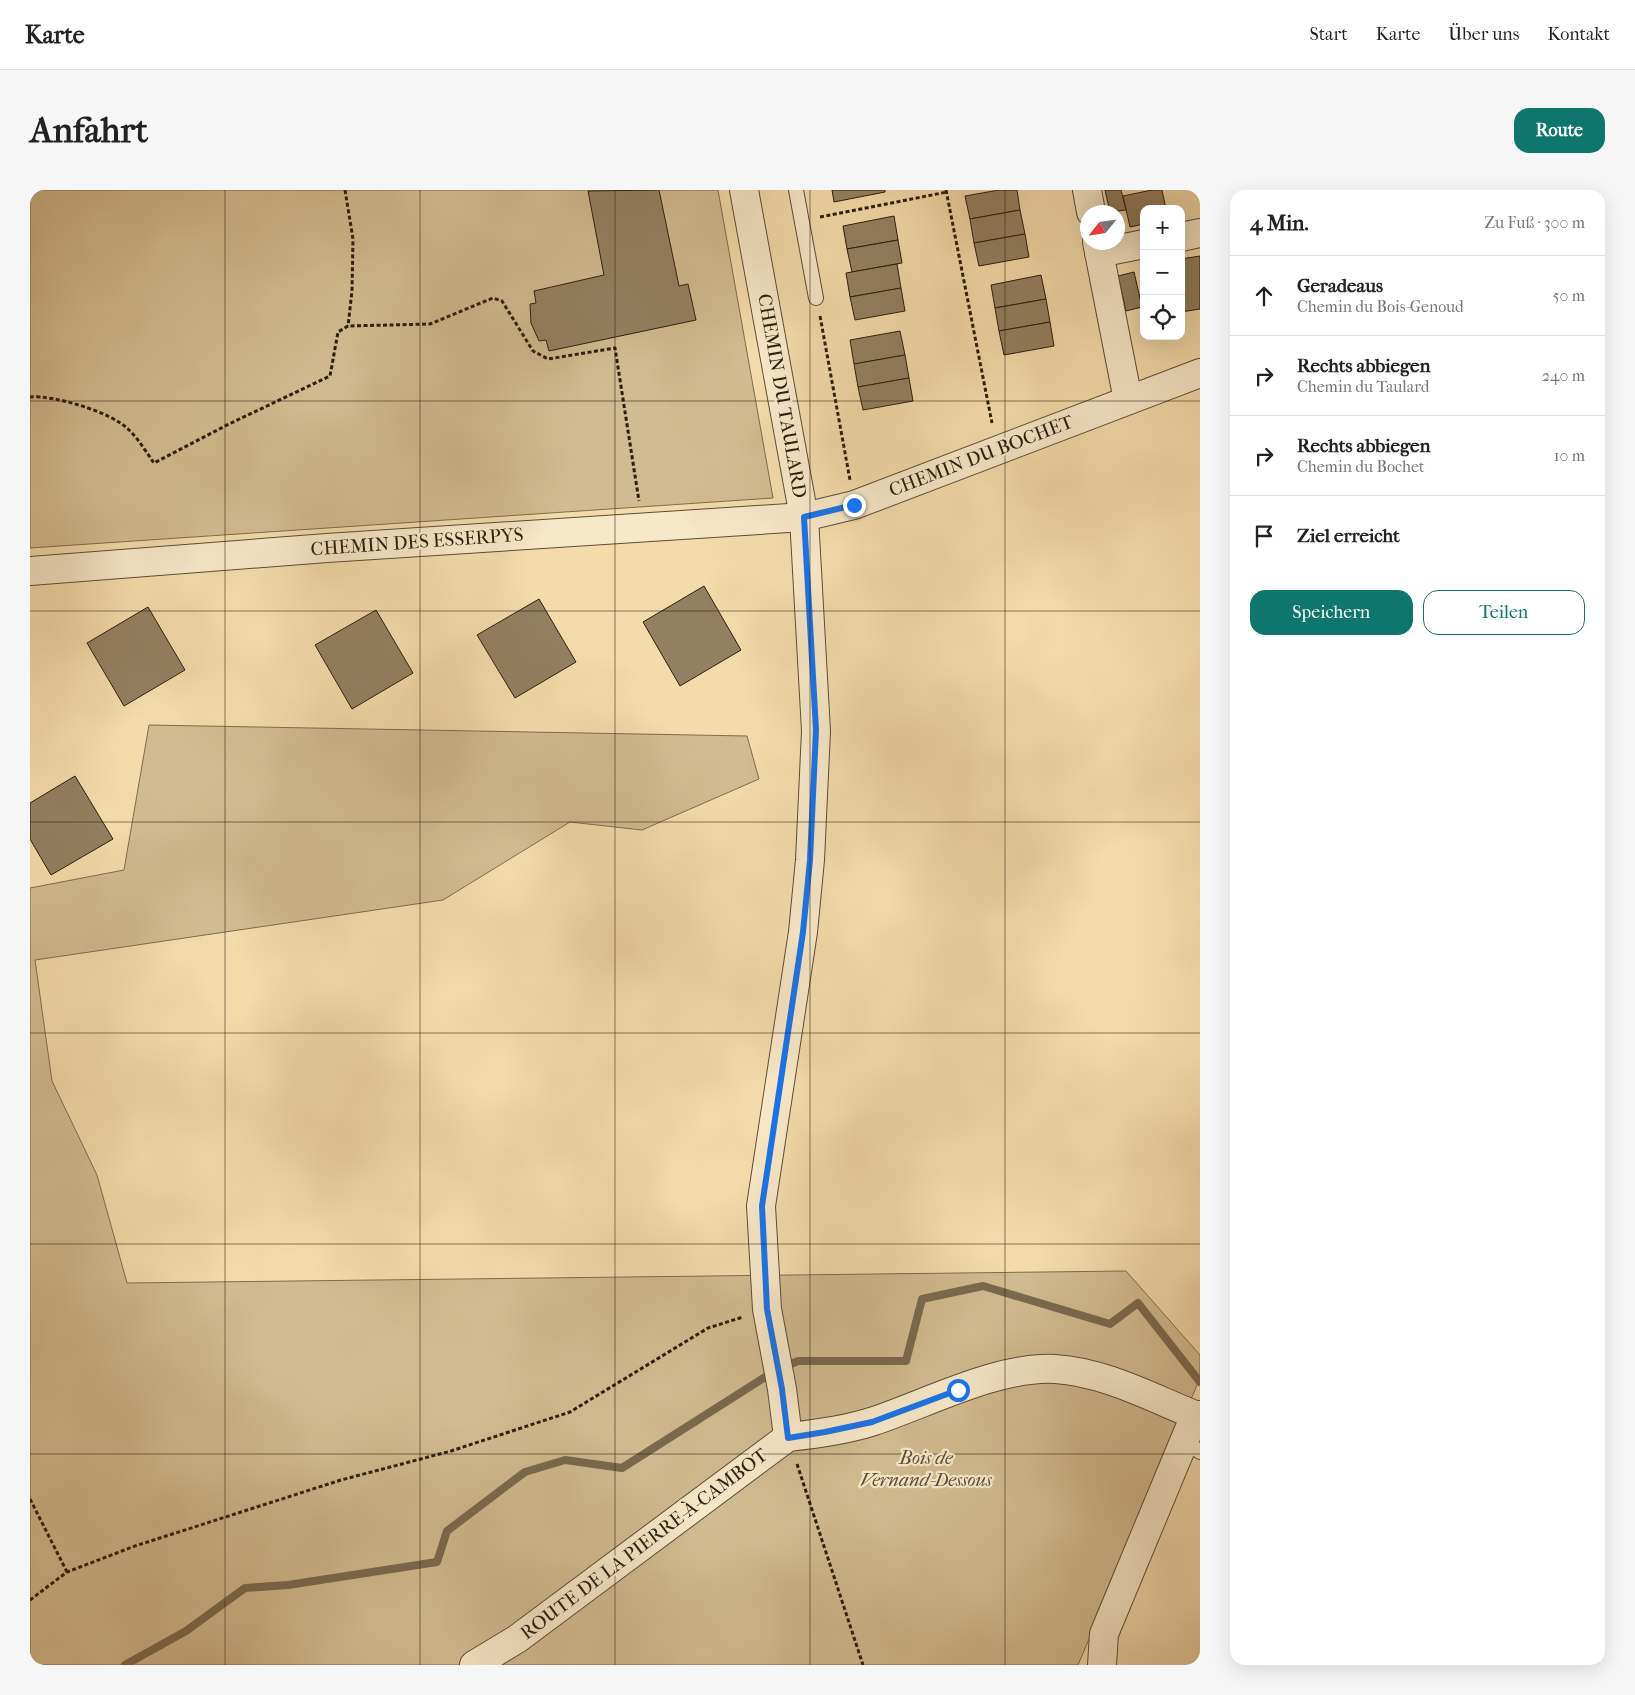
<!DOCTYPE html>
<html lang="de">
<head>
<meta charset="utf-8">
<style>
  :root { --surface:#fff; --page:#f6f6f6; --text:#222; --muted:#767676; --line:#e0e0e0; --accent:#0f766e }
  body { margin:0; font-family:"IM FELL French Canon",serif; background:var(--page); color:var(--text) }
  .controls { position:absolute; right:15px; top:15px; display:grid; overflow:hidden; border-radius:10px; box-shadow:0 5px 20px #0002 }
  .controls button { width:45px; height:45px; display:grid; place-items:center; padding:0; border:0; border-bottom:1px solid var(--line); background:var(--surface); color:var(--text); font:25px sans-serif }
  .compass { position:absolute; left:1050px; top:15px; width:45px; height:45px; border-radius:50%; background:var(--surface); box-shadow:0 5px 20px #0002; rotate:240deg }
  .stop { position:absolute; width:15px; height:15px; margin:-11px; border:4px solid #1a73e8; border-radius:50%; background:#fff }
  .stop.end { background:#1a73e8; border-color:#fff; box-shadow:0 1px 5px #0008 }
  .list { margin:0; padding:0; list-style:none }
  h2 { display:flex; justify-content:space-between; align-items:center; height:65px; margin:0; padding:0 20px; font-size:21px }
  h2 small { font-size:16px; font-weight:400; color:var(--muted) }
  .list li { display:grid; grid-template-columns:32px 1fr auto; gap:15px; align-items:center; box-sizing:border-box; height:80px; padding:0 20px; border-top:1px solid var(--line) }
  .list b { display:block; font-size:19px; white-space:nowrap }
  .list p { margin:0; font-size:16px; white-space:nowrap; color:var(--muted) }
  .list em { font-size:16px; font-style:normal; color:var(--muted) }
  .actions { display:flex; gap:10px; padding:15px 20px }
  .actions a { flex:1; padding:11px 0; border:1px solid var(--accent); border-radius:15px; text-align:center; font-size:18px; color:var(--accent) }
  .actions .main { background:var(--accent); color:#fff }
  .icon { flex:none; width:28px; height:28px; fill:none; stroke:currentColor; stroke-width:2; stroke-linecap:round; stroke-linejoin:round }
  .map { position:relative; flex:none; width:1170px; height:1475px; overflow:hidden; border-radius:15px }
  header { display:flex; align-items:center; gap:30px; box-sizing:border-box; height:70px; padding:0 25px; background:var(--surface); border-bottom:1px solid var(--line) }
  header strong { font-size:24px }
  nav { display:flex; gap:28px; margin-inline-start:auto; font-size:18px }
  .intro { display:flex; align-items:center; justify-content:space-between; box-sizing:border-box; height:120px; padding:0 30px }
  h1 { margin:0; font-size:35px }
  .button { padding:12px 22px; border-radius:15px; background:var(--accent); color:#fff; font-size:18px; font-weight:700 }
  main { display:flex; gap:30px; padding:0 30px }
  aside { flex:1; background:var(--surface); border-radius:15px; box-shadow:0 5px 20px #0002 }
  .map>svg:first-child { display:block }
  .green { fill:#d1bb90; stroke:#7e6c50 }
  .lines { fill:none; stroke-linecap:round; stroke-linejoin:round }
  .stream { stroke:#7a694d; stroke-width:8 }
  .building { fill:#938060; stroke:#2b1e0f }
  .service-casing { stroke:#5d4d36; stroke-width:16 }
  .minor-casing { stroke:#5d4d36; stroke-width:30 }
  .path { stroke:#2b1e0f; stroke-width:3; stroke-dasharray:4 2.5; stroke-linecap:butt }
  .service { stroke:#f7e8c8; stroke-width:14 }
  .minor { stroke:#f7e8c8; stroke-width:28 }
  .route { stroke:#1a73e8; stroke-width:6 }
  .grid { fill:none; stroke:#2b1e0f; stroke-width:1; stroke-opacity:0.55 }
  .labels { text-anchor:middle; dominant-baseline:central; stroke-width:4.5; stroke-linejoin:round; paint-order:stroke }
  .street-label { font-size:19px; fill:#2b1e0f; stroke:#f7e8c8 }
  .park-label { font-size:19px; font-style:italic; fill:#5d4d36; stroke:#f7e8c8 }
</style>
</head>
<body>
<header>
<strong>Karte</strong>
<nav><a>Start</a><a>Karte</a><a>Über uns</a><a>Kontakt</a></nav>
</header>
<div class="intro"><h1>Anfahrt</h1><a class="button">Route</a></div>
<main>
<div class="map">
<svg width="1170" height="1475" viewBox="0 0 1170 1475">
  <rect width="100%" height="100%" fill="#f3dbab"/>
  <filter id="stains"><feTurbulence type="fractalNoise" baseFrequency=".004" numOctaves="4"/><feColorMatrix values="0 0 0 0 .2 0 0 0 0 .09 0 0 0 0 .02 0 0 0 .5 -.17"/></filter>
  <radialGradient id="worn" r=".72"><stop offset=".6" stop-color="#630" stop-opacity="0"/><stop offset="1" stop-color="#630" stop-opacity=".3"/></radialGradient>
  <g class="green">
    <polygon points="0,0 688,0 743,308 0,358"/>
    <polygon points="119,535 717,546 729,589 612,640 540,632 413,710 5,770 22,891 67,985 97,1093 1096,1081 1170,1165 1170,1188 1048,1475 0,1475 0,698 94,680"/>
  </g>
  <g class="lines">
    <g class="stream">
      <polyline points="754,1177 768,1171 876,1171 892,1109 953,1096 1080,1134 1108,1113 1170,1192"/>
      <polyline points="95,1475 156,1441 215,1398 258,1395 407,1372 417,1341 495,1282 535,1270 592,1278 743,1182"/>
    </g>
  </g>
  <g class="building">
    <polygon points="629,0 649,96 658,94 666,130 519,161 516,150 509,151 501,133 500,114 506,113 504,101 574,85 558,1"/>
    <polygon points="802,0 855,0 855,2 804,12"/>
    <polygon points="969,0 987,0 990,20 940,29 935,6"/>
    <polygon points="1075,0 1091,0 1096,20 1080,22"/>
    <polygon points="1122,0 1132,0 1136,19 1114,19 1114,34 1100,37 1093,6"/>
    <polygon points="990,20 995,44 944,53 940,29"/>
    <polygon points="864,26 868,50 817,59 813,36"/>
    <polygon points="995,44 999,67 949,76 944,53"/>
    <polygon points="868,50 872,73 822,82 817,59"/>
    <polygon points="1170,66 1170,119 1151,122 1151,69"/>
    <polygon points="867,74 871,98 820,107 816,83"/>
    <polygon points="1104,82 1112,117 1096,121 1088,86"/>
    <polygon points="1011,85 1016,109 965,118 961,95"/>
    <polygon points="871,98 875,121 825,130 820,107"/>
    <polygon points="1016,109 1020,132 969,141 965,118"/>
    <polygon points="1020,132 1024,156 974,165 969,141"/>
    <polygon points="870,141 875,165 824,174 820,150"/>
    <polygon points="875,165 879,188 828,197 824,174"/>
    <polygon points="879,188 883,211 833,220 828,197"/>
    <polygon points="674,396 711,460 650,496 613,432"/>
    <polygon points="509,409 546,472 485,508 447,445"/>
    <polygon points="118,417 155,480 94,516 57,453"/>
    <polygon points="346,420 383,483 322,519 285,455"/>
    <polygon points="45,586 83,649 21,685 0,649 0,613"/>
  </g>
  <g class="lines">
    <g class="service-casing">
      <g id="service">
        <polyline points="766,0 786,108"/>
        <polyline points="1155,1250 1170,1262"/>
      </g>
    </g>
    <g class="minor-casing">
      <g id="minor">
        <polyline points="714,0 774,327 786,541 780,670 773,742 731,1016 737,1119 752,1199 758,1247"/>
        <polyline points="1057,0 1061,22"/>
        <polyline points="1151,47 1170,43"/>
        <polyline points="1067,52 1098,210"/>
        <polyline points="1069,63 1114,54"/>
        <polyline points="0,381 297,358 774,327 824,315 1170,183"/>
        <path d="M 444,1475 L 487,1449 L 758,1247 C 787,1244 817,1240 844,1231 C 898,1213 968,1176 1025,1179 C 1074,1182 1120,1207 1165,1225 L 1170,1225"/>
        <polyline points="1072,1475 1074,1444 1165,1225"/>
      </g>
    </g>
    <g class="path">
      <polyline points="315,0 323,49 322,101 318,136"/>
      <polyline points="916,0 962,233"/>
      <polyline points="790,27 917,2"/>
      <polyline points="790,126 820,290"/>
      <path d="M 0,207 C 24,205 81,222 98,239 C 108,248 116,262 124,273 L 199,234 L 300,186 L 308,142 L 318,136 L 400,134 L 463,108 L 472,111 L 503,161 L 518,169 L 585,158 L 609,311"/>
      <polyline points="767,1274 833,1475"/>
      <polyline points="0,1309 37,1382"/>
      <polyline points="0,1410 37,1382 105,1356 311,1290 421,1261 540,1222 678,1138 713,1127"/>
    </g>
    <use href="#service" class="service"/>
    <use href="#minor" class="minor"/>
  </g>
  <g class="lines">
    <polyline class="route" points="824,315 774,327 786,540 780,670 773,742 732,1016 737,1119 752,1199 758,1248 795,1242 842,1232 928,1200"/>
  </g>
  <path class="grid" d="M 195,0 L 195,1475M 390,0 L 390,1475M 585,0 L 585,1475M 780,0 L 780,1475M 975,0 L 975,1475M 0,211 L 1170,211M 0,421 L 1170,421M 0,632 L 1170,632M 0,843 L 1170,843M 0,1054 L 1170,1054M 0,1264 L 1170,1264"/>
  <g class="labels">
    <g class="street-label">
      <text transform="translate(752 206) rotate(80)">CHEMIN DU TAULARD</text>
      <text transform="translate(951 266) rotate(-21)">CHEMIN DU BOCHET</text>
      <text transform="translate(387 352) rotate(-4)">CHEMIN DES ESSERPYS</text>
      <text transform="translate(614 1354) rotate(-37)">ROUTE DE LA PIERRE-À-CAMBOT</text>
    </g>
    <g class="park-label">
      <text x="896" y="1268">Bois de<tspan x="896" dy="22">Vernand-Dessous</tspan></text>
    </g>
  </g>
  <rect width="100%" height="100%" filter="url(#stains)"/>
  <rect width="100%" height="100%" fill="url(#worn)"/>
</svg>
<div class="controls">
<button>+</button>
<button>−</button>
<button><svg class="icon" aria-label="locate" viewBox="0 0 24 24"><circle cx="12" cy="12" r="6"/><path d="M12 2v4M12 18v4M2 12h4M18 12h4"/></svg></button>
</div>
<svg class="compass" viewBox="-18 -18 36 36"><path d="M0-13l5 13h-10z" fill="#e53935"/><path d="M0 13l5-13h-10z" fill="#767676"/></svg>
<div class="stop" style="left:928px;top:1200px"></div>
<div class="stop end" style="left:824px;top:315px"></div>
</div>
<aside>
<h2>4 Min.<small>Zu Fuß · 300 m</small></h2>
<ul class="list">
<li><svg class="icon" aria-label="ahead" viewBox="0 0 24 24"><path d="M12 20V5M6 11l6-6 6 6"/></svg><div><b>Geradeaus</b><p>Chemin du Bois-Genoud</p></div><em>50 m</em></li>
<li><svg class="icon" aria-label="right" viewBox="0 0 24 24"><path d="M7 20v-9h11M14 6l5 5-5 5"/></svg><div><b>Rechts abbiegen</b><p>Chemin du Taulard</p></div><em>240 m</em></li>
<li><svg class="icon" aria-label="right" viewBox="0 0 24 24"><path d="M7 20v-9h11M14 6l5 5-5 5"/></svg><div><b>Rechts abbiegen</b><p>Chemin du Bochet</p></div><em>10 m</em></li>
<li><svg class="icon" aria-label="arrive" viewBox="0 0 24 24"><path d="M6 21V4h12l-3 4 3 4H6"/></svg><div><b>Ziel erreicht</b></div></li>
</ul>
<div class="actions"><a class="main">Speichern</a><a>Teilen</a></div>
</aside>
</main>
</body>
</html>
